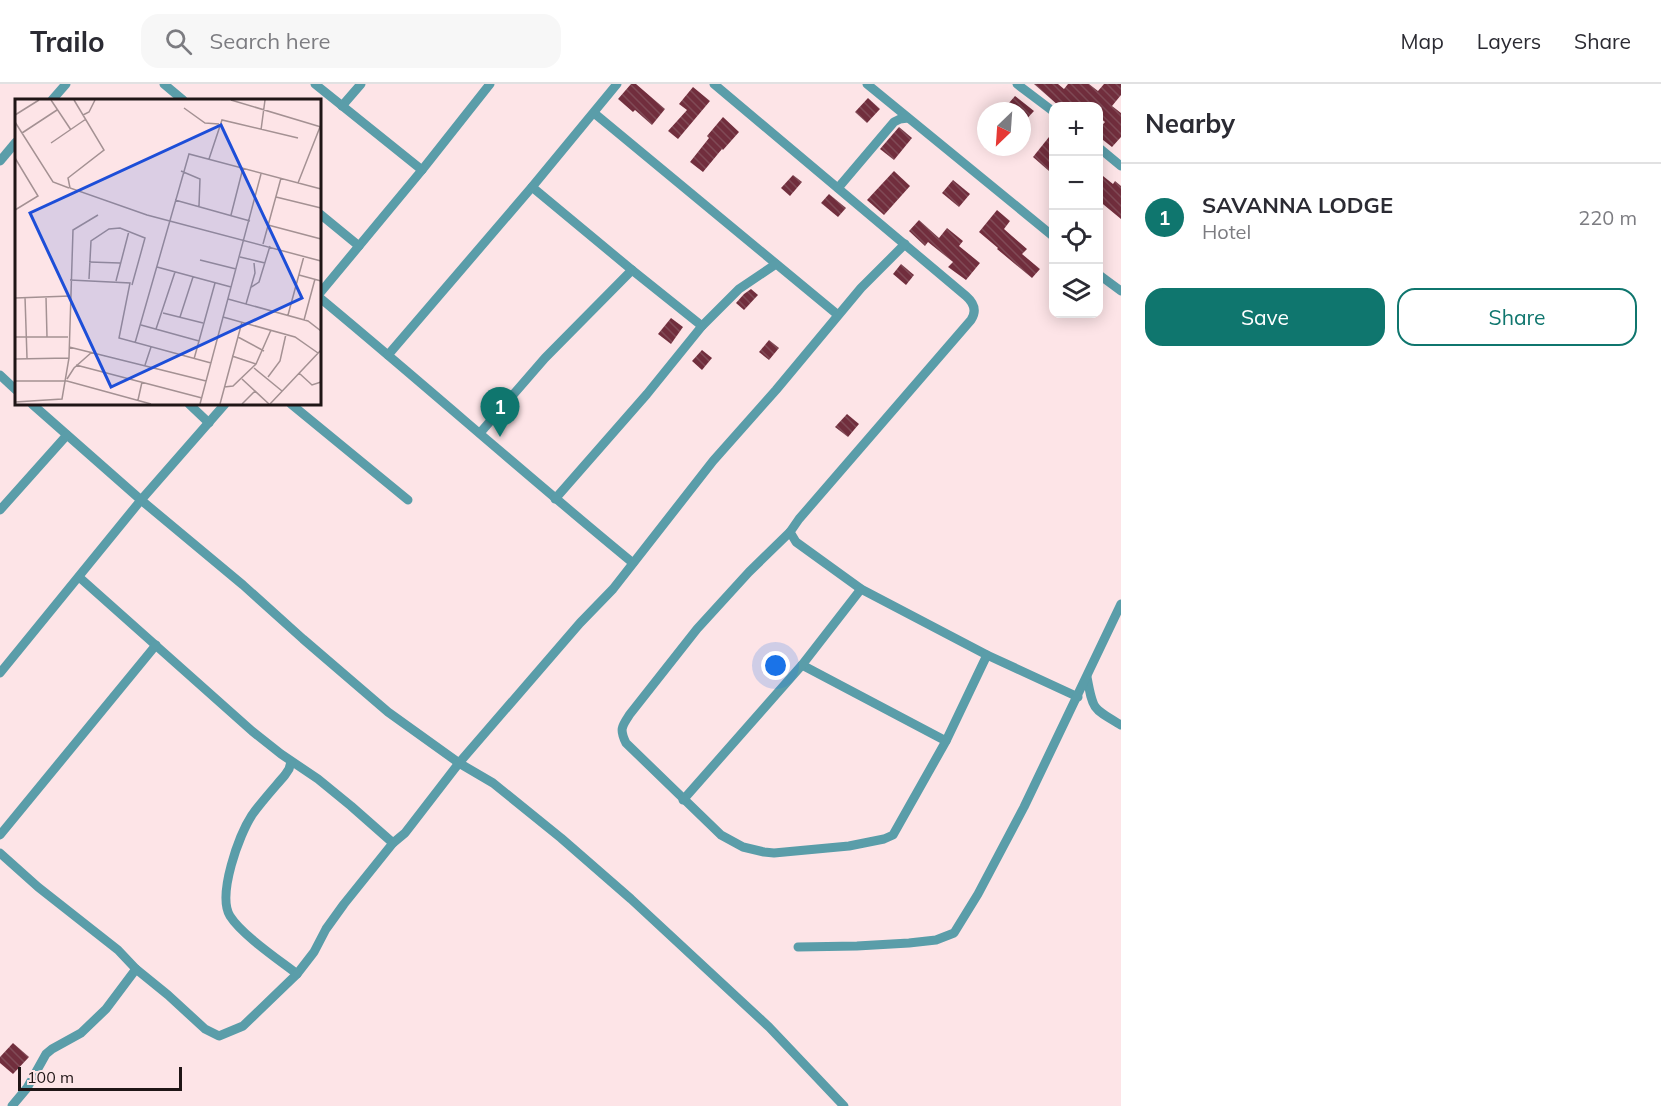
<!DOCTYPE html>
<html lang="en">
<head>
<meta charset="utf-8">
<style>
  :root { --surface:#fff; --page:#f7f7f7; --text:#2b2b33; --muted:#7c7c81; --line:#e1e1e2; --accent:#0f766e }
  body { margin:0; font-family:Mulish,sans-serif; background:var(--page); color:var(--text) }
  .controls { position:absolute; right:18px; top:18px; display:grid; overflow:hidden; border-radius:12px; box-shadow:0 3px 15px #0003 }
  .controls button { width:54px; height:54px; display:grid; place-items:center; padding:0; border:0; border-bottom:2px solid var(--line); background:var(--surface); color:var(--text); font:30px sans-serif }
  .compass { position:absolute; left:977px; top:18px; width:54px; height:54px; border-radius:50%; background:var(--surface); box-shadow:0 3px 15px #0003; rotate:205deg }
  .scale { position:absolute; left:18px; bottom:15px; width:164px; box-sizing:border-box; padding-left:6px; border:3px solid #1f1516; border-top:0; font-size:16px; line-height:21px; white-space:nowrap; color:#1f1516; -webkit-text-stroke:4px #fde4e7; paint-order:stroke }
  .you { position:absolute; left:776px; top:582px; width:21px; height:21px; margin:-15px; border:4px solid #fff; border-radius:50%; background:#1a73e8; box-shadow:0 0 0 9px #1a73e833 }
  .badge { display:grid; place-items:center; width:39px; height:39px; border-radius:50%; background:var(--accent); color:#fff; font-size:20px; font-weight:700 }
  .pin { position:absolute; translate:-50% -50px; filter:drop-shadow(0 2px 3px #0008) }
  .pin::after { content:''; position:absolute; top:32px; width:21px; height:18px; background:inherit; clip-path:polygon(0 0,100% 0,50% 100%) }
  .list { margin:0; padding:0; list-style:none }
  h2 { display:flex; justify-content:space-between; align-items:center; height:78px; margin:0; padding:0 24px; font-size:26px }
  h2 small { font-size:20px; font-weight:400; color:var(--muted) }
  .list li { display:grid; grid-template-columns:39px 1fr auto; gap:18px; align-items:center; box-sizing:border-box; height:108px; padding:0 24px; border-top:2px solid var(--line) }
  .list b { display:block; font-size:22px; white-space:nowrap }
  .list p { margin:0; font-size:20px; white-space:nowrap; color:var(--muted) }
  .list em { font-size:20px; font-style:normal; color:var(--muted) }
  .actions { display:flex; gap:12px; padding:18px 24px }
  .actions a { flex:1; padding:14px 0; border:2px solid var(--accent); border-radius:18px; text-align:center; font-size:21px; color:var(--accent) }
  .actions .main { background:var(--accent); color:#fff }
  .icon { flex:none; width:33px; height:33px; fill:none; stroke:currentColor; stroke-width:2; stroke-linecap:round; stroke-linejoin:round }
  .map { position:relative; flex:none; width:1121px; height:1022px; overflow:hidden }
  header { display:flex; align-items:center; gap:36px; box-sizing:border-box; height:84px; padding:0 30px; background:var(--surface); border-bottom:2px solid var(--line) }
  header strong { font-size:28px }
  nav { display:flex; gap:33px; margin-inline-start:auto; font-size:21px }
  .search { width:420px; height:54px; background:var(--page); display:flex; align-items:center; gap:15px; box-sizing:border-box; padding:0 21px; border-radius:18px; color:var(--muted); font-size:22px }
  main { display:flex }
  aside { flex:1; background:var(--surface) }
  .map>svg:first-child { display:block }
  .building { fill:url(#building-back-hatch) }
  .lines { fill:none; stroke-linecap:round; stroke-linejoin:round }
  .street { stroke:#5a9da9; stroke-width:9 }
  .inset-road { fill:none; stroke:#a49193; stroke-width:1.5 }
  .view { fill:#1d4ed8; fill-opacity:0.15; stroke:#1d4ed8; stroke-width:3 }
  .inset-edge { fill:none; stroke:#1f1516; stroke-width:3 }
</style>
</head>
<body>
<header>
<strong>Trailo</strong>
<div class="search"><svg class="icon" aria-label="search" viewBox="0 0 24 24"><circle cx="10" cy="10" r="6"/><path d="M15 15l6 6"/></svg>Search here</div>
<nav><a>Map</a><a>Layers</a><a>Share</a></nav>
</header>
<main>
<div class="map">
<svg width="1121" height="1022" viewBox="0 0 1121 1022">
  <defs>
    <pattern id="building-back-hatch" width="6" height="6" patternUnits="userSpaceOnUse" patternTransform="scale(1.5)"><rect width="6" height="6" fill="#712e3d"/><path d="M-1 5l2 2M0 0l6 6M5-1l2 2" fill="none" stroke="#804a56"/></pattern>
  </defs>
  <rect width="100%" height="100%" fill="#fde4e7"/>
  <g class="building">
    <polygon points="631,0 636,0 665,25 652,41 635,26 633,28 618,15"/>
    <polygon points="1034,0 1058,0 1064,5 1068,0 1089,0 1098,7 1104,0 1121,0 1121,11 1112,22 1121,29 1121,53 1112,63 1098,52 1098,46 1105,38 1098,32 1098,22 1087,22 1082,18 1079,22 1059,22"/>
    <polygon points="693,3 710,17 678,55 668,47 687,26 679,20"/>
    <polygon points="1015,12 1034,27 1022,40 1022,27 1002,27"/>
    <polygon points="868,14 880,25 867,39 855,28"/>
    <polygon points="723,33 739,48 723,66 722,65 703,88 690,78 709,54 707,52"/>
    <polygon points="899,43 912,54 894,76 880,65"/>
    <polygon points="1053,48 1053,81 1049,87 1033,73"/>
    <polygon points="894,87 910,102 884,131 867,116"/>
    <polygon points="1098,88 1113,100 1115,97 1121,102 1121,135 1098,116"/>
    <polygon points="793,91 802,98 790,112 781,104"/>
    <polygon points="953,96 970,110 959,123 942,109"/>
    <polygon points="829,110 846,124 838,133 821,119"/>
    <polygon points="997,126 1010,137 1004,145 1027,165 1022,170 1040,185 1032,194 997,165 998,164 979,148"/>
    <polygon points="919,136 939,154 947,144 963,157 959,162 980,179 966,196 948,183 953,178 928,158 925,162 909,147"/>
    <polygon points="901,180 914,191 906,201 893,190"/>
    <polygon points="751,205 758,211 744,226 736,219 744,210"/>
    <polygon points="671,234 683,243 671,260 658,250"/>
    <polygon points="769,256 779,264 769,276 759,268"/>
    <polygon points="702,266 712,274 702,286 692,277"/>
    <polygon points="847,330 859,340 848,353 835,343"/>
    <polygon points="13,959 29,973 13,990 0,979 0,973"/>
  </g>
  <g class="lines">
    <g class="street">
      <polyline points="164,0 183,16"/>
      <polyline points="315,0 422,86"/>
      <path d="M 714,0 L 966,212 C 974,219 977,227 971,236 L 799,435 L 790,448 L 796,458 L 861,505 L 987,571 L 1078,613"/>
      <polyline points="867,0 1054,153"/>
      <polyline points="1017,0 1054,28"/>
      <polyline points="52,16 66,0"/>
      <polyline points="342,22 361,0"/>
      <polyline points="594,29 838,231"/>
      <polyline points="1098,63 1121,82"/>
      <polyline points="0,77 16,58"/>
      <polyline points="532,103 632,186 702,242"/>
      <polyline points="838,104 894,38 900,35 908,34"/>
      <polyline points="320,130 359,162"/>
      <polyline points="1098,190 1121,207"/>
      <polyline points="320,209 422,86 490,0"/>
      <path d="M 320,214 C 425,301 527,392 633,479"/>
      <polyline points="388,271 532,103 617,0"/>
      <polyline points="0,291 16,306"/>
      <polyline points="32,320 141,416 243,501 303,555 388,628 459,679 493,699 561,754 631,815 769,943 844,1022"/>
      <polyline points="189,320 209,339"/>
      <polyline points="291,320 408,416"/>
      <polyline points="480,349 545,274 632,186"/>
      <polyline points="555,415 647,310 702,242 739,205 776,180"/>
      <polyline points="0,426 67,351"/>
      <path d="M 790,448 L 749,488 L 697,545 L 630,630 C 622,642 619,645 626,659 L 721,751 L 743,763 L 764,768 L 774,769 L 849,762 L 884,755 L 893,751 L 946,657 L 987,571"/>
      <polyline points="79,493 252,647 281,670 318,695 351,722 393,759"/>
      <polyline points="802,581 946,657"/>
      <polyline points="0,589 141,416 225,320"/>
      <path d="M 1087,593 C 1093,626 1092,624 1121,641"/>
      <path d="M 291,678 L 289,685 L 285,691 C 274,704 262,717 252,731 C 239,751 217,811 230,832 C 242,851 279,876 297,890"/>
      <polyline points="683,716 802,581 861,505"/>
      <polyline points="0,751 156,561"/>
      <polyline points="0,769 38,803 118,866 136,885 168,911 205,945 219,952 243,942 297,890 314,868 326,845 344,820 393,759 405,749 459,679 580,539 613,505 713,377 776,306 861,204 905,160"/>
      <polyline points="798,863 857,862 909,859 936,856 954,849 978,810 1024,723 1121,520"/>
      <polyline points="12,1022 27,1004 46,970 52,965 81,949 106,925 136,885"/>
    </g>
  </g>
  <g transform="translate(15 15)">
    <rect width="306" height="306" fill="#fde4e7"/>
    <path class="inset-road" d="M 36,1 L 56,31M 59,1 L 89,51 L 53,79 L 55,89 L 132,116 L 306,162M 216,1 L 306,28M 169,9 L 190,24 L 204,25M 0,16 L 24,1M 68,16 L 74,13 L 80,1M 0,23 L 38,83 L 54,89M 246,31 L 250,1M 7,34 L 42,11M 36,44 L 71,20M 0,59 L 23,97 L 0,111M 194,60 L 207,21 L 283,39M 166,72 L 185,80 L 184,107M 283,84 L 305,28M 261,98 L 306,109M 160,101 L 235,122M 216,116 L 228,69M 253,126 L 306,140M 248,145 L 266,79M 225,158 L 250,164M 185,161 L 221,170M 74,163 L 105,164M 142,168 L 216,188M 284,176 L 306,182M 74,180 L 76,142 L 94,130 L 105,129 L 130,139 L 117,186M 55,181 L 115,184 L 104,239 L 196,264M 101,182 L 114,132M 235,189 L 244,183 L 255,147M 10,198 L 12,259M 31,198 L 32,238M 0,199 L 55,197M 213,200 L 293,222 L 306,232M 231,205 L 240,174 L 239,164M 148,214 L 188,224M 273,216 L 289,157M 165,218 L 178,178M 208,218 L 280,238 L 303,254M 289,221 L 300,180M 126,226 L 184,242M 141,230 L 160,173M 0,238 L 53,238M 223,238 L 249,252M 120,244 L 174,55 L 306,90M 54,248 L 191,282M 217,257 L 241,265M 0,260 L 54,259M 179,260 L 200,184M 61,266 L 187,299M 130,266 L 136,248M 239,269 L 267,292M 284,274 L 297,286 L 306,283M 253,278 L 265,262 L 271,235M 52,280 L 59,269 L 77,253M 227,280 L 254,305M 0,282 L 52,282 L 136,305M 209,288 L 218,287 L 241,265 L 256,231M 123,301 L 127,283M 0,303 L 47,300 L 54,259 L 58,131 L 83,116M 185,305 L 246,75M 205,305 L 227,223M 227,305 L 240,292M 255,305 L 306,251"/>
    <path class="view" d="M 206,26 L 287,199 L 96,288 L 15,114 Z"/>
    <rect width="306" height="306" class="inset-edge"/>
  </g>
</svg>
<div class="controls">
<button>+</button>
<button>−</button>
<button><svg class="icon" aria-label="locate" viewBox="0 0 24 24"><circle cx="12" cy="12" r="6"/><path d="M12 2v4M12 18v4M2 12h4M18 12h4"/></svg></button>
<button><svg class="icon" aria-label="layers" viewBox="0 0 24 24"><path d="M12 4l9 5-9 5-9-5zM3 14l9 5 9-5"/></svg></button>
</div>
<svg class="compass" viewBox="-18 -18 36 36"><path d="M0-13l5 13h-10z" fill="#e53935"/><path d="M0 13l5-13h-10z" fill="#7c7c81"/></svg>
<div class="scale">100 m</div>
<div class="you"></div>
<div class="pin badge" style="left:500px;top:353px">1</div>
</div>
<aside>
<h2>Nearby<small></small></h2>
<ul class="list">
<li><span class="badge">1</span><div><b>SAVANNA LODGE</b><p>Hotel</p></div><em>220 m</em></li>
</ul>
<div class="actions"><a class="main">Save</a><a>Share</a></div>
</aside>
</main>
</body>
</html>
